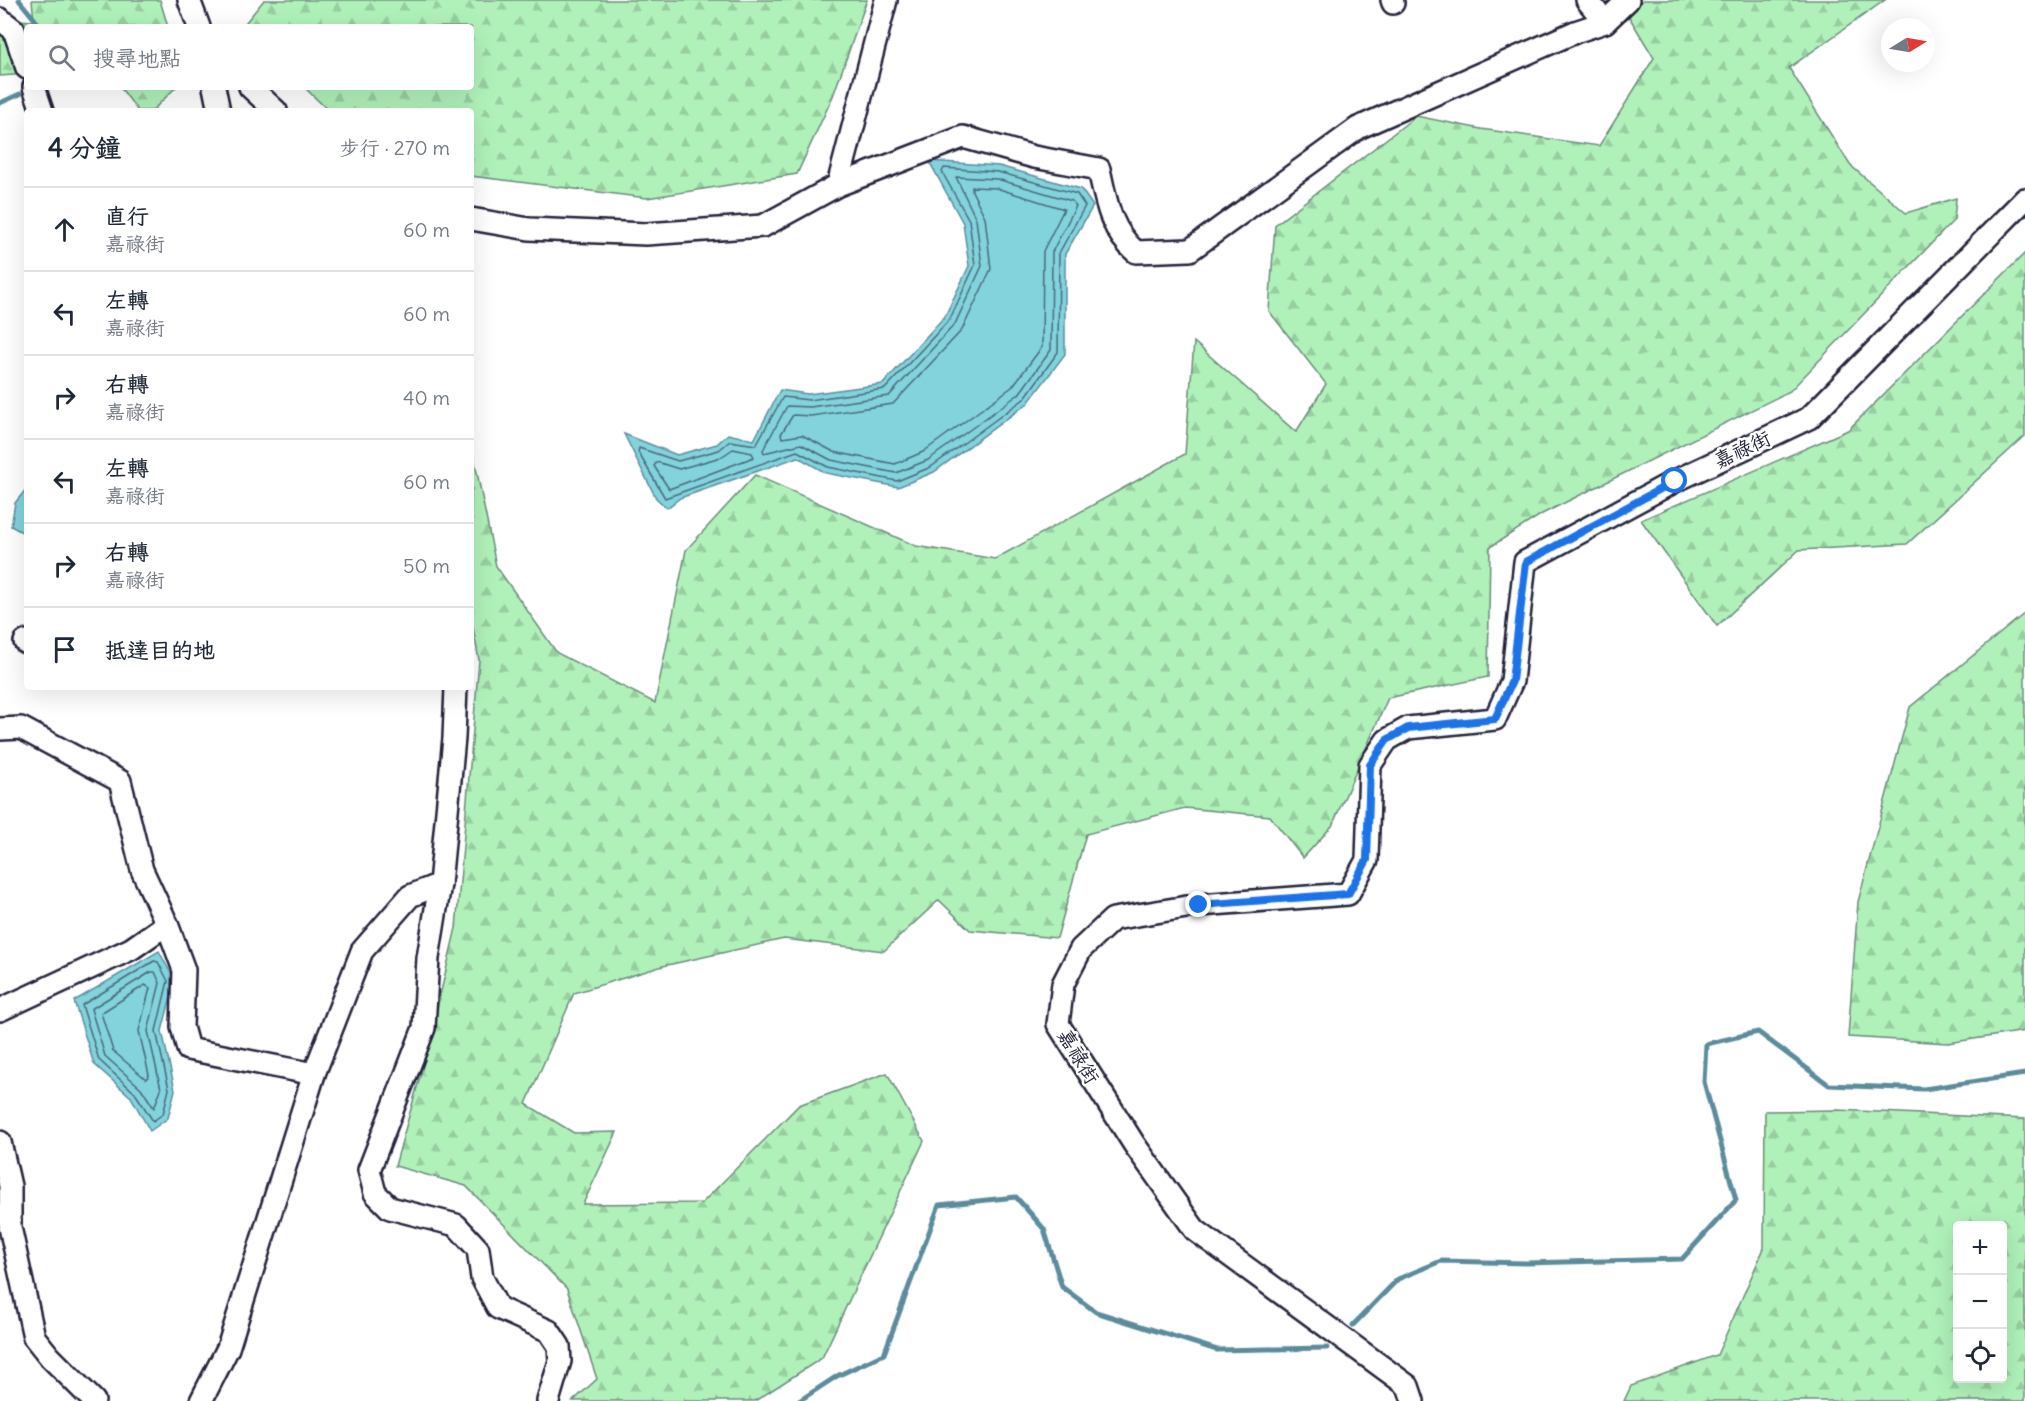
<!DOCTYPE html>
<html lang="zh-TW">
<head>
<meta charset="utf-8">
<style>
  :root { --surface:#fff; --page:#f2f2f3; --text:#1f2937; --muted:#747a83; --line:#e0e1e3 }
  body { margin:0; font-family:Delius,"LXGW WenKai TC",sans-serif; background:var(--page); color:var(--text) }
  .controls { position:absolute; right:18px; bottom:18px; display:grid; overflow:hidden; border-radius:6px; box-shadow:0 6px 24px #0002 }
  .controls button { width:54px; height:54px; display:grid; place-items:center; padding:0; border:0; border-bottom:2px solid var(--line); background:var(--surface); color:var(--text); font:30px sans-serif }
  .compass { position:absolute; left:1881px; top:18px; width:54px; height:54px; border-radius:50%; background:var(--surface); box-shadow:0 6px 24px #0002; rotate:79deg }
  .stop { position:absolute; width:18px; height:18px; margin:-14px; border:4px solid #1a73e8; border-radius:50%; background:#fff }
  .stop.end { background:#1a73e8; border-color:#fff; box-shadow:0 2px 6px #0008 }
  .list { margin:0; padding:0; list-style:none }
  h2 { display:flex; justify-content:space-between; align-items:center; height:78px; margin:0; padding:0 24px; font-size:26px }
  h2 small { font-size:20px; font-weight:400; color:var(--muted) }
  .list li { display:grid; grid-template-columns:39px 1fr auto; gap:18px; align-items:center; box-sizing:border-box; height:84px; padding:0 24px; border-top:2px solid var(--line) }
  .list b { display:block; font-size:22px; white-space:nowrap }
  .list p { margin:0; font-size:20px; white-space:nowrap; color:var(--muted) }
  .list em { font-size:20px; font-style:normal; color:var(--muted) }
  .icon { flex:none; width:33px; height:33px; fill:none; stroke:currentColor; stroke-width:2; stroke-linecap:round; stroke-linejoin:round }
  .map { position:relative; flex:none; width:2025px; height:1401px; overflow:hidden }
  .search { position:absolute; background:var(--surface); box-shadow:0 6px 24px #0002; left:24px; top:24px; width:450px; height:66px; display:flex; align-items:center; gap:15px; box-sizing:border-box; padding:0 21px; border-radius:6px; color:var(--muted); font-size:22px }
  .panel { position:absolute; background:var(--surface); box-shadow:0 6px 24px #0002; left:24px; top:108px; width:450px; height:582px; border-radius:6px }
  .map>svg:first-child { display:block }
  .forest { fill:url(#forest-firs); stroke:#698a7a; stroke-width:1.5; fill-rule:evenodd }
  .water { fill:#82d3dc; stroke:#5c8c9c; stroke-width:1.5 }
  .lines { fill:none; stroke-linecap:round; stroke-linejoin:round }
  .shore { stroke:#48697b; stroke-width:1.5 }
  .stream { stroke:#5c8c9c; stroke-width:5 }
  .minor-casing { stroke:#22223b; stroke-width:26 }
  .minor { stroke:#fff; stroke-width:21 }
  .route { stroke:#1a73e8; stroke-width:8 }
  .labels { text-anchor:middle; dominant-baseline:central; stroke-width:5; stroke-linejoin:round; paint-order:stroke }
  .street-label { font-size:20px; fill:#22223b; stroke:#fff }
</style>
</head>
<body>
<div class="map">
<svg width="2025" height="1401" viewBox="0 0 2025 1401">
  <defs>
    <pattern id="forest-firs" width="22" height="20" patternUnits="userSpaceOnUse" patternTransform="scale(1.5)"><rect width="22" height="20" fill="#b0f1b9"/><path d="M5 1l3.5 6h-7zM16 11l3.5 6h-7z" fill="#97cea0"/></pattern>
  </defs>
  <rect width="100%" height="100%" fill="#fff"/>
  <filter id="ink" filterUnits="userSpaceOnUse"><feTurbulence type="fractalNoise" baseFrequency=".0167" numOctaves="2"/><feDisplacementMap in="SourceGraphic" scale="12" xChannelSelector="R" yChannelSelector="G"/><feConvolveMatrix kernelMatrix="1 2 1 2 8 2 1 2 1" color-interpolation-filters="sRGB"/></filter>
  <g filter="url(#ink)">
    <g class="forest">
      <polygon points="32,0 160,0 168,27 27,27 27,74 0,76 0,19 34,21"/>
      <polygon points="264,0 867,0 833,96 797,174 647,198 471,176 471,111 329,111 304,87 471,87 471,27 242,27"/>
      <polygon points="1643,0 1885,0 1789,68 1850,165 1906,213 1956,198 1954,220 1790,391 1542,514 1490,547 1488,677 1388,698 1332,826 1303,858 1270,816 1185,808 1086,834 1057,938 970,930 939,900 884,951 784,939 663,966 574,993 526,1104 574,1133 617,1132 583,1204 702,1203 799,1105 887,1073 924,1141 822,1358 755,1401 573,1401 597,1379 567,1289 466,1186 395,1166 426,1055 456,928 479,660 471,617 471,443 496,566 557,653 655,703 686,550 755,475 916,546 995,559 1185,454 1194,342 1296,432 1326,384 1269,311 1275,225 1416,116 1481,129 1599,146 1654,58 1628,15"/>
      <polygon points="120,87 176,87 152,111 138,111"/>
      <polygon points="2025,253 2025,436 1907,544 1799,550 1717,626 1641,520 1848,430"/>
      <polygon points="2025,613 2025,1031 1948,1043 1848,1037 1858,902 1910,707"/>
      <path d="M 1837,1110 L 2025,1119 L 2025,1401 L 1624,1401 L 1631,1386 L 1717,1355 L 1764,1248 L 1765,1111 ZM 1958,1226 L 2002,1226 L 2002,1378 L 1958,1378 Z"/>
    </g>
    <g class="water">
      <polygon points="929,161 999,166 1081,189 1093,206 1065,254 1065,354 1028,403 934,472 898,487 826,473 798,457 680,498 667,508 656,498 624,434 677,455 717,444 728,434 754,440 780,390 808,394 883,384 945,316 969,266 963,223"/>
      <polygon points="27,488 27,535 11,526 15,503"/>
      <polygon points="159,951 175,981 162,1031 175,1090 168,1118 150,1131 131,1097 94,1064 74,1001"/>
    </g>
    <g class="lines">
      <g class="shore">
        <polygon points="944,168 998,172 1077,194 1085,206 1059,253 1058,352 1024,399 931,467 897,481 828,467 797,451 665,498 638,452 639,448 678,461 719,450 730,441 756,445 783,397 809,400 885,389 950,319 975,265 969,220 942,172"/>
        <polygon points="956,177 997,179 1072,201 1076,206 1052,252 1051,350 1019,394 928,460 896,473 831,460 801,444 764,453 763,450 787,406 810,407 889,396 955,324 982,266 976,219"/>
        <polygon points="972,187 996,188 1064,209 1043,251 1042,347 1012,387 923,452 895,464 834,452 802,435 782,438 781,434 793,415 811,416 893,404 962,330 991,269 985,217 972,191"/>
        <polygon points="733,449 752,453 754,457 669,489 654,466 657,462 679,469 721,457"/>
        <polygon points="154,961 158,962 168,981 156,1031 169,1089 163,1114 153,1121 135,1093 99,1060 82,1005"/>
        <polygon points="151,972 155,972 160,983 148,1031 161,1089 154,1108 141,1088 105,1056 91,1009"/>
        <polygon points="145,985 150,988 139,1031 149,1075 146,1079 113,1051 101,1013"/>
      </g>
      <g class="stream">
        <polyline points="19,0 41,27"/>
        <polyline points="0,103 20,94"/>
        <polyline points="1353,1325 1398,1279 1441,1261 1526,1263 1682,1259 1736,1200 1704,1082 1706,1044 1758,1032 1829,1085 1924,1089 2025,1074"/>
        <polyline points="799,1401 837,1376 884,1354 939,1205 1016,1197 1044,1229 1062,1287 1096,1312 1217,1350 1327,1348"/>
      </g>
      <g class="minor-casing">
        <g id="minor">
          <polyline points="189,0 199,27"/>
          <polyline points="1392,0 1393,3"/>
          <polyline points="1587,0 1605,22"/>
          <polyline points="0,19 14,30 27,68"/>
          <polyline points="34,87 42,111"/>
          <polyline points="214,87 219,111"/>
          <polyline points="250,87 276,111"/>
          <polyline points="838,185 886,0"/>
          <path d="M 471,219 L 529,229 L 646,234 L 763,226 L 838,185 L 963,137 L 1034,157 L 1099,169 C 1106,201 1110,230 1136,252 L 1190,250 L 1358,128 L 1575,32 L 1605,22 L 1628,0"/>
          <polyline points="25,642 27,641"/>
          <polyline points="456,687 454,738 440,884 428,958 424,1028 369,1170 375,1193 390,1208 456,1225 478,1249 482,1278 498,1308 549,1331 559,1346 560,1361 548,1401"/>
          <polyline points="0,729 21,728 120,781 142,870 167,924 184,970 182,1027 188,1049 314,1074"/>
          <polyline points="0,1010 131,949 167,924"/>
          <polyline points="0,1142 10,1186 10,1227 34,1337 50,1357 94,1401"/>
          <polyline points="201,1401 228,1348 314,1074 362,951 410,896 440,884"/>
          <polyline points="1413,1401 1408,1386 1195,1230 1134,1144 1058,1024 1063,984 1081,949 1113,919 1199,905 1348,894 1367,860 1370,765 1387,740 1408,728 1495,719 1512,681 1525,562 1675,481 1809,418 2025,199"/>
        </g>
      </g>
      <use href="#minor" class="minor"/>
    </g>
  </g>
  <g class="lines" filter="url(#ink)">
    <polyline class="route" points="1199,905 1348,894 1367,860 1370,765 1387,740 1408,728 1495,719 1512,681 1526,562 1675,481"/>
  </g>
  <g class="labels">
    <g class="street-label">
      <text transform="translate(1742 449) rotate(-25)">嘉祿街</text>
      <text transform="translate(1079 1056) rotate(59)">嘉祿街</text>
    </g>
  </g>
</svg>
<div class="controls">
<button>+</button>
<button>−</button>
<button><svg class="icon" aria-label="locate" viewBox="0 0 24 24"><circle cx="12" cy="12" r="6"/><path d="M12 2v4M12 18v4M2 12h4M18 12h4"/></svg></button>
</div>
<svg class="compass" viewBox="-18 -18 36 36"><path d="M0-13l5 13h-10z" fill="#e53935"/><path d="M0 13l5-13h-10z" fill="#747a83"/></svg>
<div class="stop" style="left:1675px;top:481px"></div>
<div class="stop end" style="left:1199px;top:905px"></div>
<div class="search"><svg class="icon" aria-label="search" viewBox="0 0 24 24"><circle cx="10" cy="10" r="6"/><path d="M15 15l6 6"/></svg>搜尋地點</div>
<section class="panel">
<h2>4 分鐘<small>步行 · 270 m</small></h2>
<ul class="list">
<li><svg class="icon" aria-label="ahead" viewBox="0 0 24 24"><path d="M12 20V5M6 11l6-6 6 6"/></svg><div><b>直行</b><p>嘉祿街</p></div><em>60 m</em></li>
<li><svg class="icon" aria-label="left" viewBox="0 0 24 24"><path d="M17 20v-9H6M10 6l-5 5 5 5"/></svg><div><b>左轉</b><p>嘉祿街</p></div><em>60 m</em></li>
<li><svg class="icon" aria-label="right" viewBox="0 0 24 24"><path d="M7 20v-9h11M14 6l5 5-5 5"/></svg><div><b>右轉</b><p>嘉祿街</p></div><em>40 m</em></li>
<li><svg class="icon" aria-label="left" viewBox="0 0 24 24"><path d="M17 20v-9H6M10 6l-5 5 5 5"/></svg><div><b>左轉</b><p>嘉祿街</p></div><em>60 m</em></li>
<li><svg class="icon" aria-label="right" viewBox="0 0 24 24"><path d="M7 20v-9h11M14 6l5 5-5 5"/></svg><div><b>右轉</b><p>嘉祿街</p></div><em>50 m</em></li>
<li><svg class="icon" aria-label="arrive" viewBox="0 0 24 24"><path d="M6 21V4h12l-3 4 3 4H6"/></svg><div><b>抵達目的地</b></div></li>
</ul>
</section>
</div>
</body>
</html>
